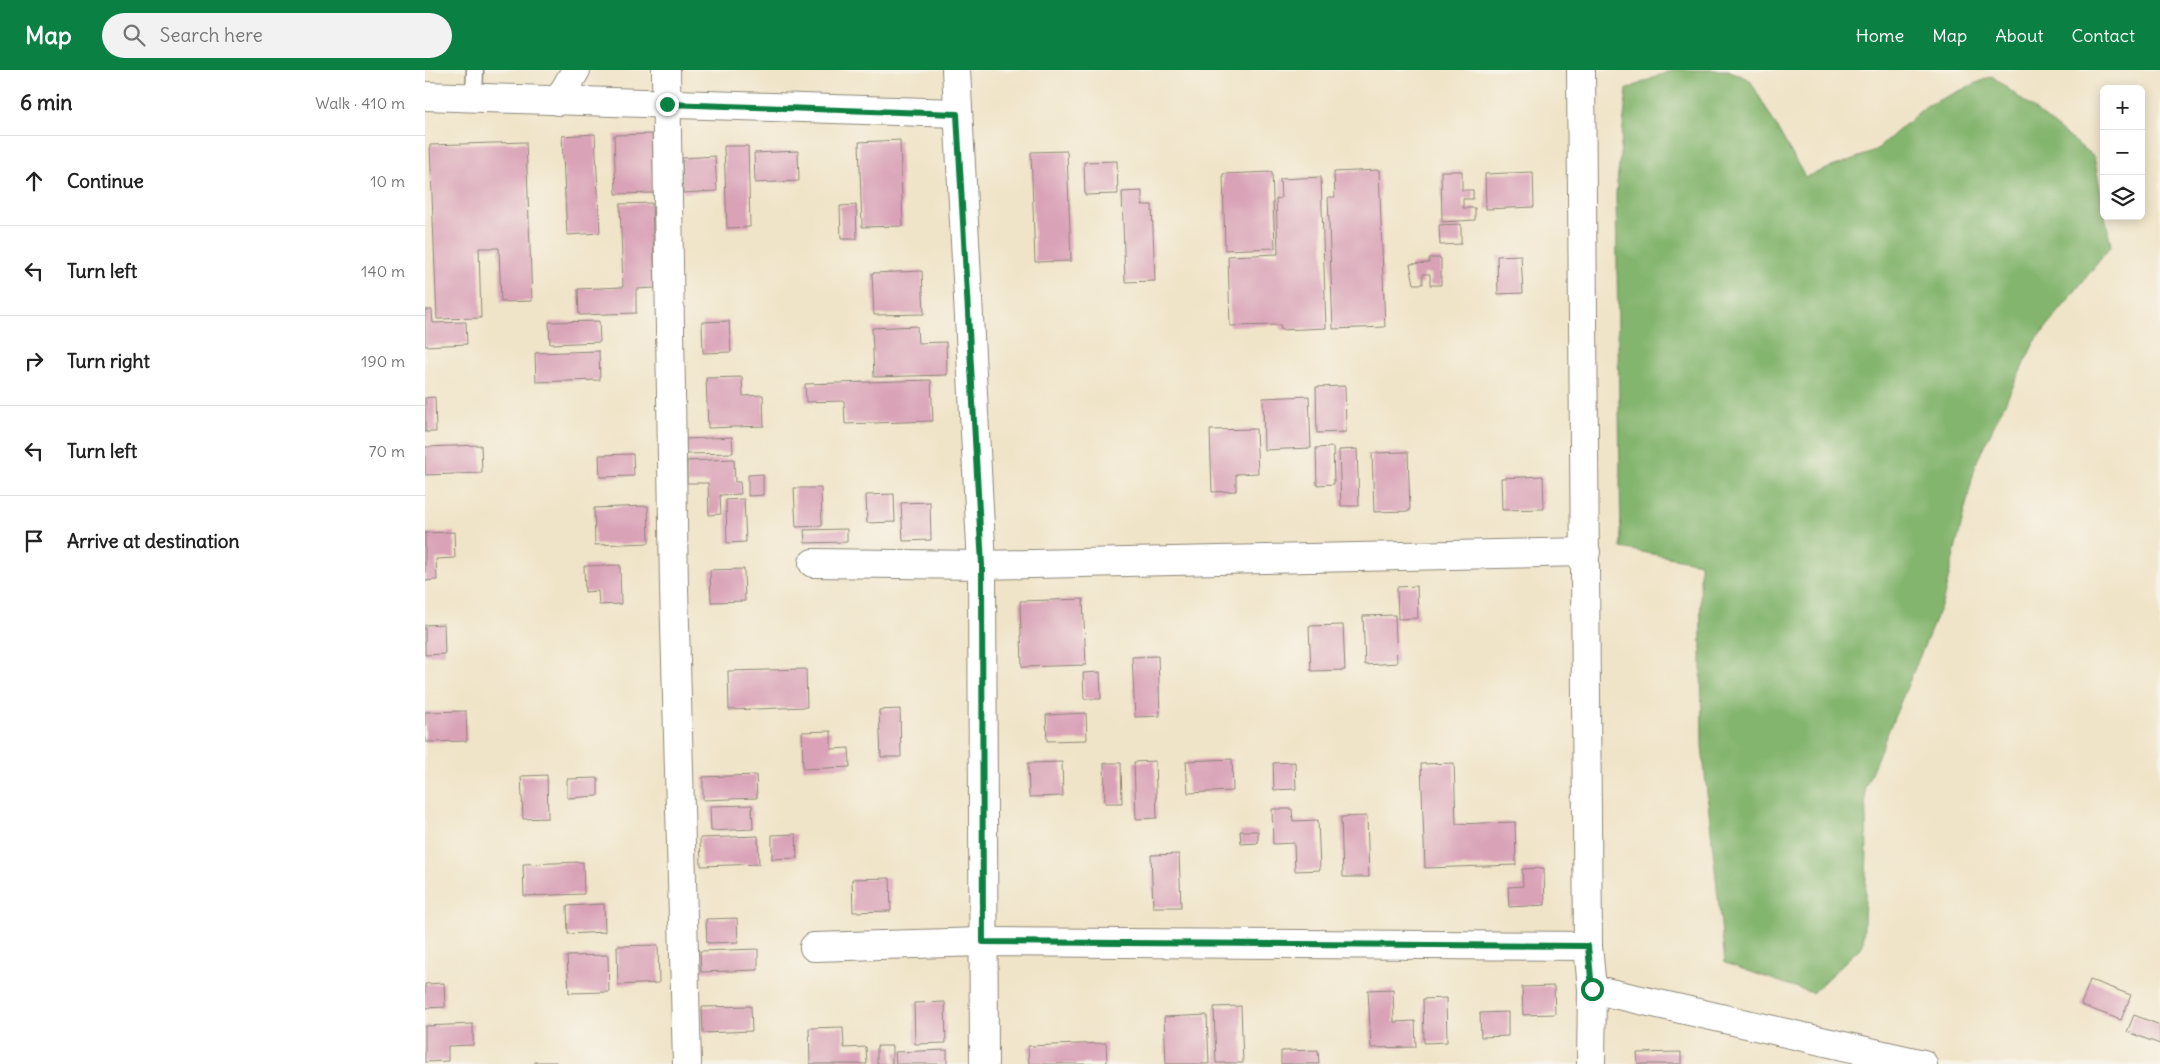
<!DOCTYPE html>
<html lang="en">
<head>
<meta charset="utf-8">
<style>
  :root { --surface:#fff; --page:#f2f2f2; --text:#222; --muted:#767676; --line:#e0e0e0; --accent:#0b8043 }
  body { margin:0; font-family:Delius,sans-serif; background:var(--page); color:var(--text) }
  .controls { position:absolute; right:15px; top:15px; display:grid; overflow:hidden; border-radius:8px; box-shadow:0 2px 12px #0003 }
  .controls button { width:45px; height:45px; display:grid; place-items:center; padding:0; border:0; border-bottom:1px solid var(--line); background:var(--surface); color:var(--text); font:25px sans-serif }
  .stop { position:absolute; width:15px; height:15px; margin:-11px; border:4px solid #0b8043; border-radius:50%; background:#fff }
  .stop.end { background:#0b8043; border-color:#fff; box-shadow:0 1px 5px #0008 }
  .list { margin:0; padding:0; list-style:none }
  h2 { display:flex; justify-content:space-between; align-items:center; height:65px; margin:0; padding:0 20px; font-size:21px }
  h2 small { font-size:16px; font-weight:400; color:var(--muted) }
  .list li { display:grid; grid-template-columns:32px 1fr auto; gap:15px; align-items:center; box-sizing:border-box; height:90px; padding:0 20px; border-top:1px solid var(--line) }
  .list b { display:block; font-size:19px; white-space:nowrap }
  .list em { font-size:16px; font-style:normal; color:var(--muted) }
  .icon { flex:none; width:28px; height:28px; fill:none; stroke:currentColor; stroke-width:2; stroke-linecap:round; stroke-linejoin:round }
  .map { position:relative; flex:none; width:1735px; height:994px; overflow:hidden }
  header { display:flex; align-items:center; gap:30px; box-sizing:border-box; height:70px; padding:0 25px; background:var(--accent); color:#fff }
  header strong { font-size:24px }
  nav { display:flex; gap:28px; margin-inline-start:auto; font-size:18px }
  .search { width:350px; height:45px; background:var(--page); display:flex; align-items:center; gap:12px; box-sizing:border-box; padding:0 18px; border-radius:28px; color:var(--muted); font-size:19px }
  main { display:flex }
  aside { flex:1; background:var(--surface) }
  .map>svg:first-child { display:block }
  .forest { fill:#84b56e; stroke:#58704c }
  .building { fill:#d9a2b7 }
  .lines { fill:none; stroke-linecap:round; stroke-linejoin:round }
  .lane-casing { stroke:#8e887a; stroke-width:19 }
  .street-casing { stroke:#8e887a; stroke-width:30 }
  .lane { stroke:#fff; stroke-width:16 }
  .street { stroke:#fff; stroke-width:28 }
  .route { stroke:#0b8043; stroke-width:6 }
</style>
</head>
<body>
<header>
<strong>Map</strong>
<div class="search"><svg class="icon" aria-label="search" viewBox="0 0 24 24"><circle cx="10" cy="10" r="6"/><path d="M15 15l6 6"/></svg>Search here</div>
<nav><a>Home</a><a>Map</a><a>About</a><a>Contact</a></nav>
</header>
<main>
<aside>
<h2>6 min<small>Walk · 410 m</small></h2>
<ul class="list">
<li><svg class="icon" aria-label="ahead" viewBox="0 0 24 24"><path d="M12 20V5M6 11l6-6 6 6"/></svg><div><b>Continue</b></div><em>10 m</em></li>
<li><svg class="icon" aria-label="left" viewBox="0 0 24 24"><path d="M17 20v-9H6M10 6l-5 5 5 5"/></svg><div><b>Turn left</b></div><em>140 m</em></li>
<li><svg class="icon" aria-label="right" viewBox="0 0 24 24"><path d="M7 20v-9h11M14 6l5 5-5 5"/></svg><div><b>Turn right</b></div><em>190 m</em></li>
<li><svg class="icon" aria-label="left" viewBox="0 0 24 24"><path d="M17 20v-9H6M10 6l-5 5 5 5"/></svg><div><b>Turn left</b></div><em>70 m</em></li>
<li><svg class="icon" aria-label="arrive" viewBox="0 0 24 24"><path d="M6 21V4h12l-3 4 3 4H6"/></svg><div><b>Arrive at destination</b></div></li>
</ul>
</aside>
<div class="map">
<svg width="1735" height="994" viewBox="0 0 1735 994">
  <rect width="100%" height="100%" fill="#f7f3e8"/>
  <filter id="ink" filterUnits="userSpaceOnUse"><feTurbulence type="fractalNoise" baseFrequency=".02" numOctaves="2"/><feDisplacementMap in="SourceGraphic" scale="10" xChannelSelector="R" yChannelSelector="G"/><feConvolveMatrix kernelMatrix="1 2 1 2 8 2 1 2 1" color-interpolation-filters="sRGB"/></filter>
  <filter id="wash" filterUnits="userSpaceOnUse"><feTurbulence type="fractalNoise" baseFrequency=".0096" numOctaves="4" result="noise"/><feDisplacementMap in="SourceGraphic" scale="20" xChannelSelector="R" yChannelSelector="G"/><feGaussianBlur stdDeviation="1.12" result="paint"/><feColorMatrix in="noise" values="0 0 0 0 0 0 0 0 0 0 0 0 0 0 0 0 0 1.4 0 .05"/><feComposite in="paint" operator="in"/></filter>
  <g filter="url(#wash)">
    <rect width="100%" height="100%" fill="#f0e4c8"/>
    <polygon class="forest" points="1247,0 1303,0 1325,10 1380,107 1450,81 1501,36 1567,6 1669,87 1686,176 1609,273 1551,393 1518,531 1440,717 1442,783 1438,875 1387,923 1300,893 1277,676 1275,493 1196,478 1191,123 1202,19"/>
    <g id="blocks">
      <g class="building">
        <polygon points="170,64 175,163 142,165 137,66"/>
        <polygon points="227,64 229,123 191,124 189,65"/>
        <polygon points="475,70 478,156 437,157 434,72"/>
        <polygon points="101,72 107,231 76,232 74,178 54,178 56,248 12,249 5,75"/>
        <polygon points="299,76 323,76 325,157 302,158"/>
        <polygon points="373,81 374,111 330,113 329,83"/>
        <polygon points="642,81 646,191 610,192 606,82"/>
        <polygon points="290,86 292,121 258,123 257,88"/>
        <polygon points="692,91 693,124 660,125 659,92"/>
        <polygon points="954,100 960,257 908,259 903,127 910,127 909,102"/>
        <polygon points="1016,101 1037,101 1037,120 1048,120 1048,129 1038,129 1038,138 1050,138 1050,150 1017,152"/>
        <polygon points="847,102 850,178 800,180 798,104"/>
        <polygon points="1108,102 1109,137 1061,139 1060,104"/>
        <polygon points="896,107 901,258 856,260 855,255 805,256 803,186 853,184 851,129 856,128 855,109"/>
        <polygon points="717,121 717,135 727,135 730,211 700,212 697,122"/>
        <polygon points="227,133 230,218 211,219 211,243 154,245 153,219 198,217 195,134"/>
        <polygon points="431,135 432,169 416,169 415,136"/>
        <polygon points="1036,154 1036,174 1015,175 1014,155"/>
        <polygon points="1096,185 1098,223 1073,224 1072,186"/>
        <polygon points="1004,188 1016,188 1016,215 1005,215 1005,204 998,204 998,214 989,214 985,194 1004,193"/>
        <polygon points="497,201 499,244 449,245 447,203"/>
        <polygon points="0,240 7,240 8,253 41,252 42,274 0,276"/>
        <polygon points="174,251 175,272 125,274 124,252"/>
        <polygon points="304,251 306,282 278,283 277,252"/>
        <polygon points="492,256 493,273 521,272 522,305 449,307 447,258"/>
        <polygon points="174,281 175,310 111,312 110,283"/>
        <polygon points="317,307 318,326 338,325 339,356 283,358 281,308"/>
        <polygon points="506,310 508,351 420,354 419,331 381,332 380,314"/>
        <polygon points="920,316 921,362 892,363 891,317"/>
        <polygon points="884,326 886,378 839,380 838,328"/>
        <polygon points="10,327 11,362 0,362 0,328"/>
        <polygon points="831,359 833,403 811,404 811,421 787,422 785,360"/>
        <polygon points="307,367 308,383 261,384 261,369"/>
        <polygon points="56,375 57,403 0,405 0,377"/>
        <polygon points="908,377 909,414 892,415 891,378"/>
        <polygon points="932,379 934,436 916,436 914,380"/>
        <polygon points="983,382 985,441 949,442 947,383"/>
        <polygon points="208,384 209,406 175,407 174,385"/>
        <polygon points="309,389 310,412 315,412 316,424 295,425 296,444 284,445 283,413 262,413 262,391"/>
        <polygon points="338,404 338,425 323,426 323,405"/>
        <polygon points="1118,406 1119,439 1077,440 1076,408"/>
        <polygon points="369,418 396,418 397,456 371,457"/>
        <polygon points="469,424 470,452 442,453 441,425"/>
        <polygon points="319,429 321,472 302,473 301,430"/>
        <polygon points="505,432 506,470 478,471 476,433"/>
        <polygon points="223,436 224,473 170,475 169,438"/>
        <polygon points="422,459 422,472 380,473 379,460"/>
        <polygon points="29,462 30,488 11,489 12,510 0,511 0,463"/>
        <polygon points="195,495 196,534 174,535 173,521 160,522 159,496"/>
        <polygon points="319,499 320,531 286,532 285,500"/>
        <polygon points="992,516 993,548 973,549 972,517"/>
        <polygon points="658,529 661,595 597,597 595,531"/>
        <polygon points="970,545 972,593 940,595 938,546"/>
        <polygon points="19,554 20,584 0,585 0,555"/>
        <polygon points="918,555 920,600 886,601 884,556"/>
        <polygon points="733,586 735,646 710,647 707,587"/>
        <polygon points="381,599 382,637 304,640 303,601"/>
        <polygon points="675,602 676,629 659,629 658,603"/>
        <polygon points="475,639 476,687 456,687 454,640"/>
        <polygon points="41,641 42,671 0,672 0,642"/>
        <polygon points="661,643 662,670 622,671 621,645"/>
        <polygon points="406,661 406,679 424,678 425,697 378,699 377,662"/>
        <polygon points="807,689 808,721 763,723 761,691"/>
        <polygon points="730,691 732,748 711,749 709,692"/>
        <polygon points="637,692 638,726 604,727 603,693"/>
        <polygon points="870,692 871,719 849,720 848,693"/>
        <polygon points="679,693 696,693 697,733 680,733"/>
        <polygon points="1029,693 1031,754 1090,752 1091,795 1000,798 996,694"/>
        <polygon points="122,705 123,748 98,749 96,706"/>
        <polygon points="331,705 332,728 278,730 278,707"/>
        <polygon points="173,708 173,726 142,728 142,709"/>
        <polygon points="327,735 328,759 286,761 285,736"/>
        <polygon points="847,739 867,739 868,751 893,750 895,800 870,801 869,773 848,774"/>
        <polygon points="942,746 944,807 918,807 916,747"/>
        <polygon points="815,761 833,761 833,773 816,774"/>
        <polygon points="371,764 372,788 347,789 347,765"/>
        <polygon points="333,766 334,794 276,796 275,768"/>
        <polygon points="754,784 756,837 728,837 726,785"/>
        <polygon points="158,792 159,824 99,826 98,794"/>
        <polygon points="1119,798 1120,835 1084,837 1083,817 1098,816 1097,799"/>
        <polygon points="465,808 466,841 428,842 427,809"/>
        <polygon points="179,834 180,862 143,864 142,836"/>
        <polygon points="312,848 313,872 282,873 281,849"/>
        <polygon points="233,875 234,913 193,915 192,876"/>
        <polygon points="333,879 333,900 276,902 275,881"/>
        <polygon points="183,885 184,922 144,923 142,886"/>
        <polygon points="1665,910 1706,925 1696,950 1656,935"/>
        <polygon points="19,913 20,937 0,938 0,914"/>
        <polygon points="1129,916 1130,944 1098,945 1097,917"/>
        <polygon points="968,919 969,952 990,951 991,977 946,978 943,920"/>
        <polygon points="1021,928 1022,972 999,973 998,929"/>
        <polygon points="520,932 521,973 490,974 489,933"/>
        <polygon points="326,936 327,961 278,963 277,937"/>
        <polygon points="816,936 818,993 791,993 789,937"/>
        <polygon points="1083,942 1083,966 1056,967 1055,943"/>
        <polygon points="782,945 784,994 741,994 739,947"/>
        <polygon points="1709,945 1735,955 1735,974 1702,962"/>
        <polygon points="48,954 48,975 23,976 23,991 0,992 0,956"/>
        <polygon points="418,957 419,978 441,977 442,994 385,994 384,958"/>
        <polygon points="681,973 682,994 604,994 603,976"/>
        <rect x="452" y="976" width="15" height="18"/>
        <polygon points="522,980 522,994 471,994 470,982"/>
        <polygon points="893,980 894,994 856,994 856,981"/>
        <polygon points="1256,982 1256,994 1213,994 1212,983"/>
        <rect x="110" y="992" width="21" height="2"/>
      </g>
    </g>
  </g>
  <g filter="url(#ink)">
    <use href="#blocks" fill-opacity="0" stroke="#8e887a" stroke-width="1"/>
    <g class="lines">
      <g class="lane-casing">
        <polyline id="lane" points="49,28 50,0"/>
      </g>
      <g class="street-casing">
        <g id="street">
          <polyline points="241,0 249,518 262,994"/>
          <polyline points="531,0 557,495 559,994"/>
          <polyline points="1156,0 1163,876 1167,919 1166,994"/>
          <polyline points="0,26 532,43"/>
          <polyline points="133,31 151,0"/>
          <polyline points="388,493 557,495 1161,482"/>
          <polyline points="389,877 558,872 1163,876"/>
          <polyline points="1167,919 1498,994"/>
        </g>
      </g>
      <use href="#lane" class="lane"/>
      <use href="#street" class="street"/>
    </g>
  </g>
  <g class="lines" filter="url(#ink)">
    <polyline class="route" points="242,34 532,44 557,495 558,872 1163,876 1167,919"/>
  </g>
</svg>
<div class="controls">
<button>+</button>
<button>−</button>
<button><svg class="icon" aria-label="layers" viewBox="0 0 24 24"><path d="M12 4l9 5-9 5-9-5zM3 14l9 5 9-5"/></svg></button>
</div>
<div class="stop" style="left:1167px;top:919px"></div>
<div class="stop end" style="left:242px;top:34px"></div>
</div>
</main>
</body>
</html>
